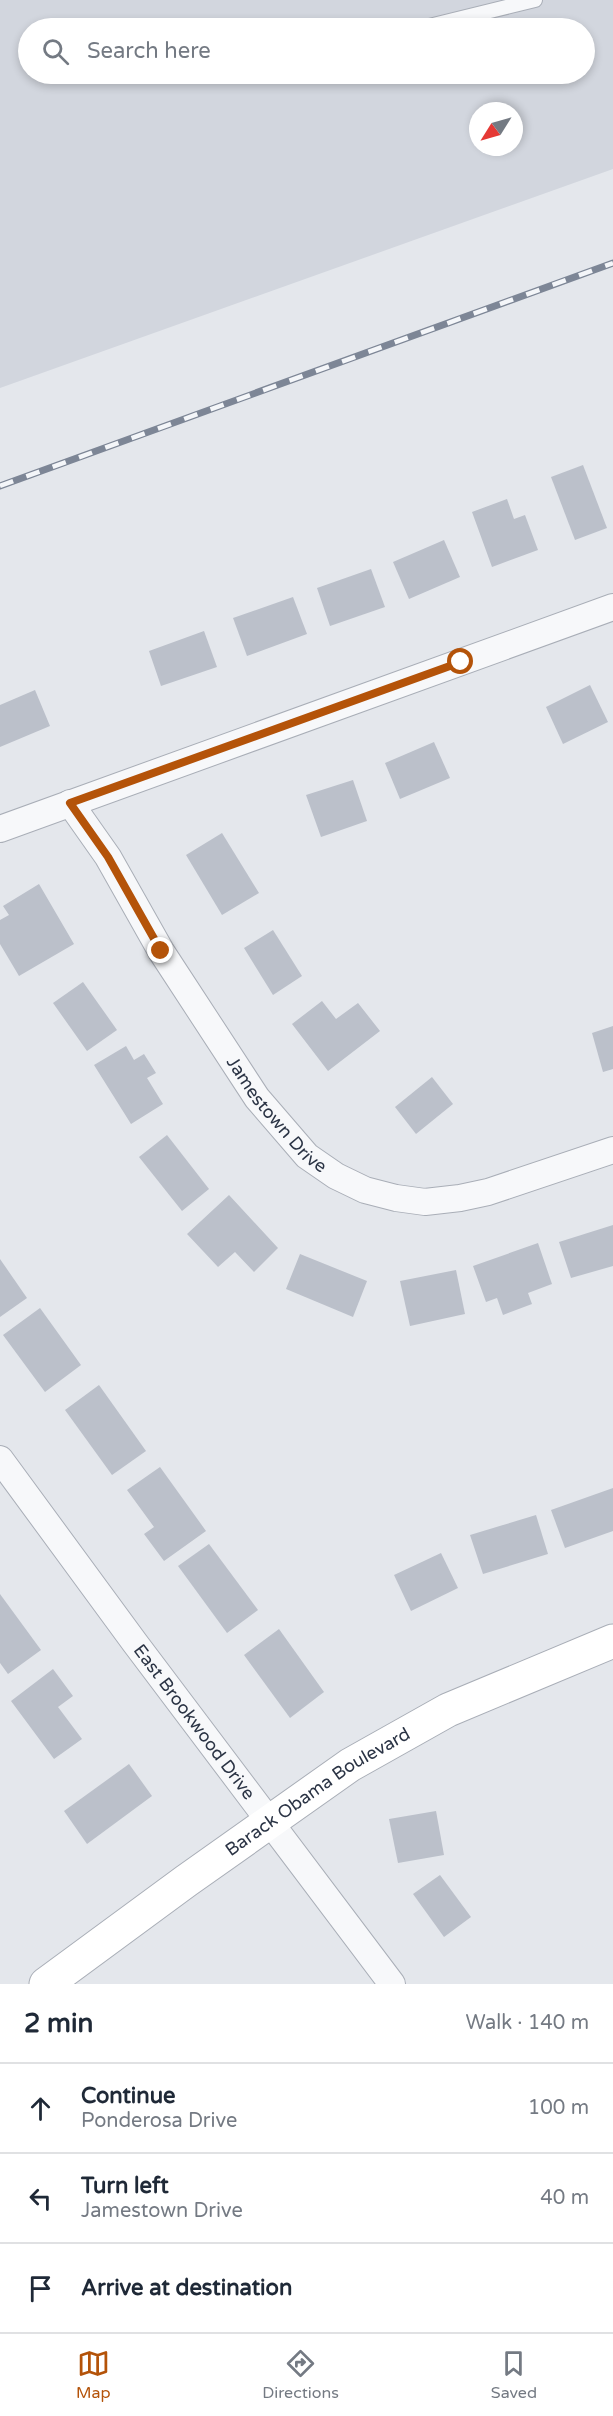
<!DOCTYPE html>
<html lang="en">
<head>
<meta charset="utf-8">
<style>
  :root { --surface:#fff; --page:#f6f6f7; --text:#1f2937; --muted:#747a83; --line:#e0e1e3; --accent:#b45309 }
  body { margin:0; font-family:"Varela Round",sans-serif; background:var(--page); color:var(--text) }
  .compass { position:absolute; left:469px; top:102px; width:54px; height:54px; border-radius:50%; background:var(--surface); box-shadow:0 3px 9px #0003; rotate:233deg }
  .stop { position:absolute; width:18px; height:18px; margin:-14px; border:4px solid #b45309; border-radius:50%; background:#fff }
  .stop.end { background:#b45309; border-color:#fff; box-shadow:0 2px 6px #0008 }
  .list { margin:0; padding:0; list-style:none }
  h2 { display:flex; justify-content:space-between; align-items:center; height:78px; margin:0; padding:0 24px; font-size:26px }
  h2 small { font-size:20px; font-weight:400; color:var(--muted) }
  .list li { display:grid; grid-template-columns:39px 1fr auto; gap:18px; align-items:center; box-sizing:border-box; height:90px; padding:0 24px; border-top:2px solid var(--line) }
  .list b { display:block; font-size:22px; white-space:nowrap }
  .list p { margin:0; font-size:20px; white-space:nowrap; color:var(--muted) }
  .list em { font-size:20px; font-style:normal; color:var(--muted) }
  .icon { flex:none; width:33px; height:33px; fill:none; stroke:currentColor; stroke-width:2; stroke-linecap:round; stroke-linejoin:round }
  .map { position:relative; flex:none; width:613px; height:1984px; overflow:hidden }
  .search { position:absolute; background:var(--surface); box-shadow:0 3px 9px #0003; left:18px; right:18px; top:18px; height:66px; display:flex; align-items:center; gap:15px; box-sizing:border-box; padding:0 21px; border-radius:33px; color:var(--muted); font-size:22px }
  .sheet { height:348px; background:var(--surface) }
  nav { display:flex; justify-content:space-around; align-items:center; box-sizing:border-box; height:84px; border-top:2px solid var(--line); background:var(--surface); font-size:16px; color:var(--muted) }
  nav a { display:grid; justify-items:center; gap:3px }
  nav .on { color:var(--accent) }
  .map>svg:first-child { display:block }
  .built { fill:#d2d6de; fill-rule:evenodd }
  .building { fill:#bbc0ca }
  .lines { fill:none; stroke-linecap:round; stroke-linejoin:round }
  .lane-casing { stroke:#a9aeb7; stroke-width:16 }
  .street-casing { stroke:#a9aeb7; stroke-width:28 }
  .secondary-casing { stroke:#a9aeb7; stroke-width:35 }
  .lane { stroke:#f7f8fa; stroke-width:14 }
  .street { stroke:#f7f8fa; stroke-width:26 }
  .secondary { stroke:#fff; stroke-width:33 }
  .rail-casing { stroke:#7d8696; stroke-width:7 }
  .rail { stroke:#f4f6f9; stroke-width:4.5; stroke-dasharray:14; stroke-linecap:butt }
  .route { stroke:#b45309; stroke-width:8 }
  .labels { text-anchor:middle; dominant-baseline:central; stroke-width:4.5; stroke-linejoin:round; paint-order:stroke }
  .street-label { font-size:18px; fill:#2b3445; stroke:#f4f6f9 }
</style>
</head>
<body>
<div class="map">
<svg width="613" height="1984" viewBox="0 0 613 1984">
  <rect width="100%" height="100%" fill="#e4e7ec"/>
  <path class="built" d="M 0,0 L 613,0 L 613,169 L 0,388 ZM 28,28 L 584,28 L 584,74 L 28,74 ZM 478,111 L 514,111 L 514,147 L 478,147 Z"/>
  <g class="building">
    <polygon points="583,465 607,528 575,540 551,477"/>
    <polygon points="507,499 514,519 525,515 538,550 492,567 472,512"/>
    <polygon points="444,540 460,577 409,599 393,562"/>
    <polygon points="371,569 385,607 330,626 317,588"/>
    <polygon points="293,597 307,634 247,656 233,618"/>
    <polygon points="204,631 217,667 161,686 149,651"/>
    <polygon points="590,685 608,722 563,744 546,707"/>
    <polygon points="35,690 50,726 0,747 0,705"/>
    <polygon points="434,742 450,778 400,799 385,763"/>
    <polygon points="353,780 367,821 321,837 306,795"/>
    <polygon points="222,833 259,893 222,915 186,855"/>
    <polygon points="39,884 74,944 19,976 0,944 0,920 9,915 3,906"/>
    <polygon points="273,930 302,976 273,995 244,948"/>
    <polygon points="83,982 117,1030 87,1051 53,1003"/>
    <polygon points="322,1001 336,1019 358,1003 380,1031 328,1071 292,1024"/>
    <polygon points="613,1026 613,1069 603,1072 592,1033"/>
    <polygon points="126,1046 134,1060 144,1054 156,1073 147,1078 163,1104 131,1124 94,1065"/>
    <polygon points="432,1077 453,1104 416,1134 395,1107"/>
    <polygon points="167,1135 209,1189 182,1211 139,1157"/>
    <polygon points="229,1195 278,1248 254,1272 235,1252 218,1267 187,1234"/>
    <polygon points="613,1225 613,1266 571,1278 559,1242"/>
    <polygon points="538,1243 552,1284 528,1293 532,1304 503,1315 497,1298 486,1302 473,1266"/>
    <polygon points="300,1254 367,1281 353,1317 286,1289"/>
    <polygon points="0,1259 27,1298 0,1317"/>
    <polygon points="456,1270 465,1314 410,1326 400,1281"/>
    <polygon points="40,1308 81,1365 45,1392 3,1335"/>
    <polygon points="99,1385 146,1451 112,1475 65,1410"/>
    <polygon points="160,1467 206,1531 164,1561 144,1534 154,1527 127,1490"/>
    <polygon points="613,1488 613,1531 565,1548 551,1510"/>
    <polygon points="536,1515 548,1554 483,1574 470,1535"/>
    <polygon points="209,1544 258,1610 227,1633 178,1566"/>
    <polygon points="441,1553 458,1588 411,1611 394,1575"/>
    <polygon points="0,1594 41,1650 8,1674 0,1663"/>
    <polygon points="279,1629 324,1692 290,1718 244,1655"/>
    <polygon points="53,1669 73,1696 58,1707 82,1739 54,1759 11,1701"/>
    <polygon points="129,1764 152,1796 87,1844 64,1811"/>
    <polygon points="436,1811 444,1855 398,1863 389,1819"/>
    <polygon points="440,1875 471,1917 444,1937 413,1894"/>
  </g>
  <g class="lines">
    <g class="lane-casing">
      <polyline id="lane" points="421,28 535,0"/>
    </g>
    <g class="street-casing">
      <g id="street">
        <path id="s1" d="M 70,803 L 108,857 L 161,951 L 257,1098 L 307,1156 L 336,1176 L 365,1190 L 396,1198 L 425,1202 L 460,1198 L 488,1192 L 613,1150"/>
        <polyline points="0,829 613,607"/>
        <path id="s2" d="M 0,1459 L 135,1643 L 392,1984"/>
      </g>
    </g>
    <g class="secondary-casing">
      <g id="secondary">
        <path id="s3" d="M 46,1984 L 186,1881 L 350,1765 L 448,1710 L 613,1641"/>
      </g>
    </g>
    <use href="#lane" class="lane"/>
    <use href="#street" class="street"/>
    <use href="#secondary" class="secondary"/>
    <g class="rail-casing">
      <polyline id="rail" points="0,486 613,263"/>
    </g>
    <use href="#rail" class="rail"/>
  </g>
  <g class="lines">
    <polyline class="route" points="161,951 108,857 70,803 461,662"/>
  </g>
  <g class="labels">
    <g class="street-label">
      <text stroke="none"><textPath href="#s1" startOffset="375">Jamestown Drive</textPath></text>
      <text stroke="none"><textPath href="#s2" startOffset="327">East Brookwood Drive</textPath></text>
      <text stroke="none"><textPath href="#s3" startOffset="333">Barack Obama Boulevard</textPath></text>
    </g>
  </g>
</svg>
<svg class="compass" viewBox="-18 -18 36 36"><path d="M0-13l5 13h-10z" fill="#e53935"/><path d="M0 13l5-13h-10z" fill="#747a83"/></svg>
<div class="stop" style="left:461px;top:662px"></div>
<div class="stop end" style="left:161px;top:951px"></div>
<div class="search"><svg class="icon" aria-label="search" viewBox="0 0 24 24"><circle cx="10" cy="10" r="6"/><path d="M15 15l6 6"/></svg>Search here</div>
</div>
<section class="sheet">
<h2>2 min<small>Walk · 140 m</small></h2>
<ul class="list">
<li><svg class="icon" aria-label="ahead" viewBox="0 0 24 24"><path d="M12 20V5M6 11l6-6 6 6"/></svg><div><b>Continue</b><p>Ponderosa Drive</p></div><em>100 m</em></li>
<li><svg class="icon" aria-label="left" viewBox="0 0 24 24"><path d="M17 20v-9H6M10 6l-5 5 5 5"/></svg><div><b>Turn left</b><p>Jamestown Drive</p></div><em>40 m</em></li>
<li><svg class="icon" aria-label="arrive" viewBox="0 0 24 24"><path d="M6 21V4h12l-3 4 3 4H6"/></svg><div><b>Arrive at destination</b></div></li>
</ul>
</section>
<nav>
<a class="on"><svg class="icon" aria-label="map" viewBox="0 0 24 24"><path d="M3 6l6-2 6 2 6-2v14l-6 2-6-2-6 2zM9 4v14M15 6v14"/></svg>Map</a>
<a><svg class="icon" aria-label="directions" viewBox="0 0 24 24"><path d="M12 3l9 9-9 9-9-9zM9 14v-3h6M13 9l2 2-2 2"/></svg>Directions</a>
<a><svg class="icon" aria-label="saved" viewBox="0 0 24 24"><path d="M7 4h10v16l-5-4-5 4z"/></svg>Saved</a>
</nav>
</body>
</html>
